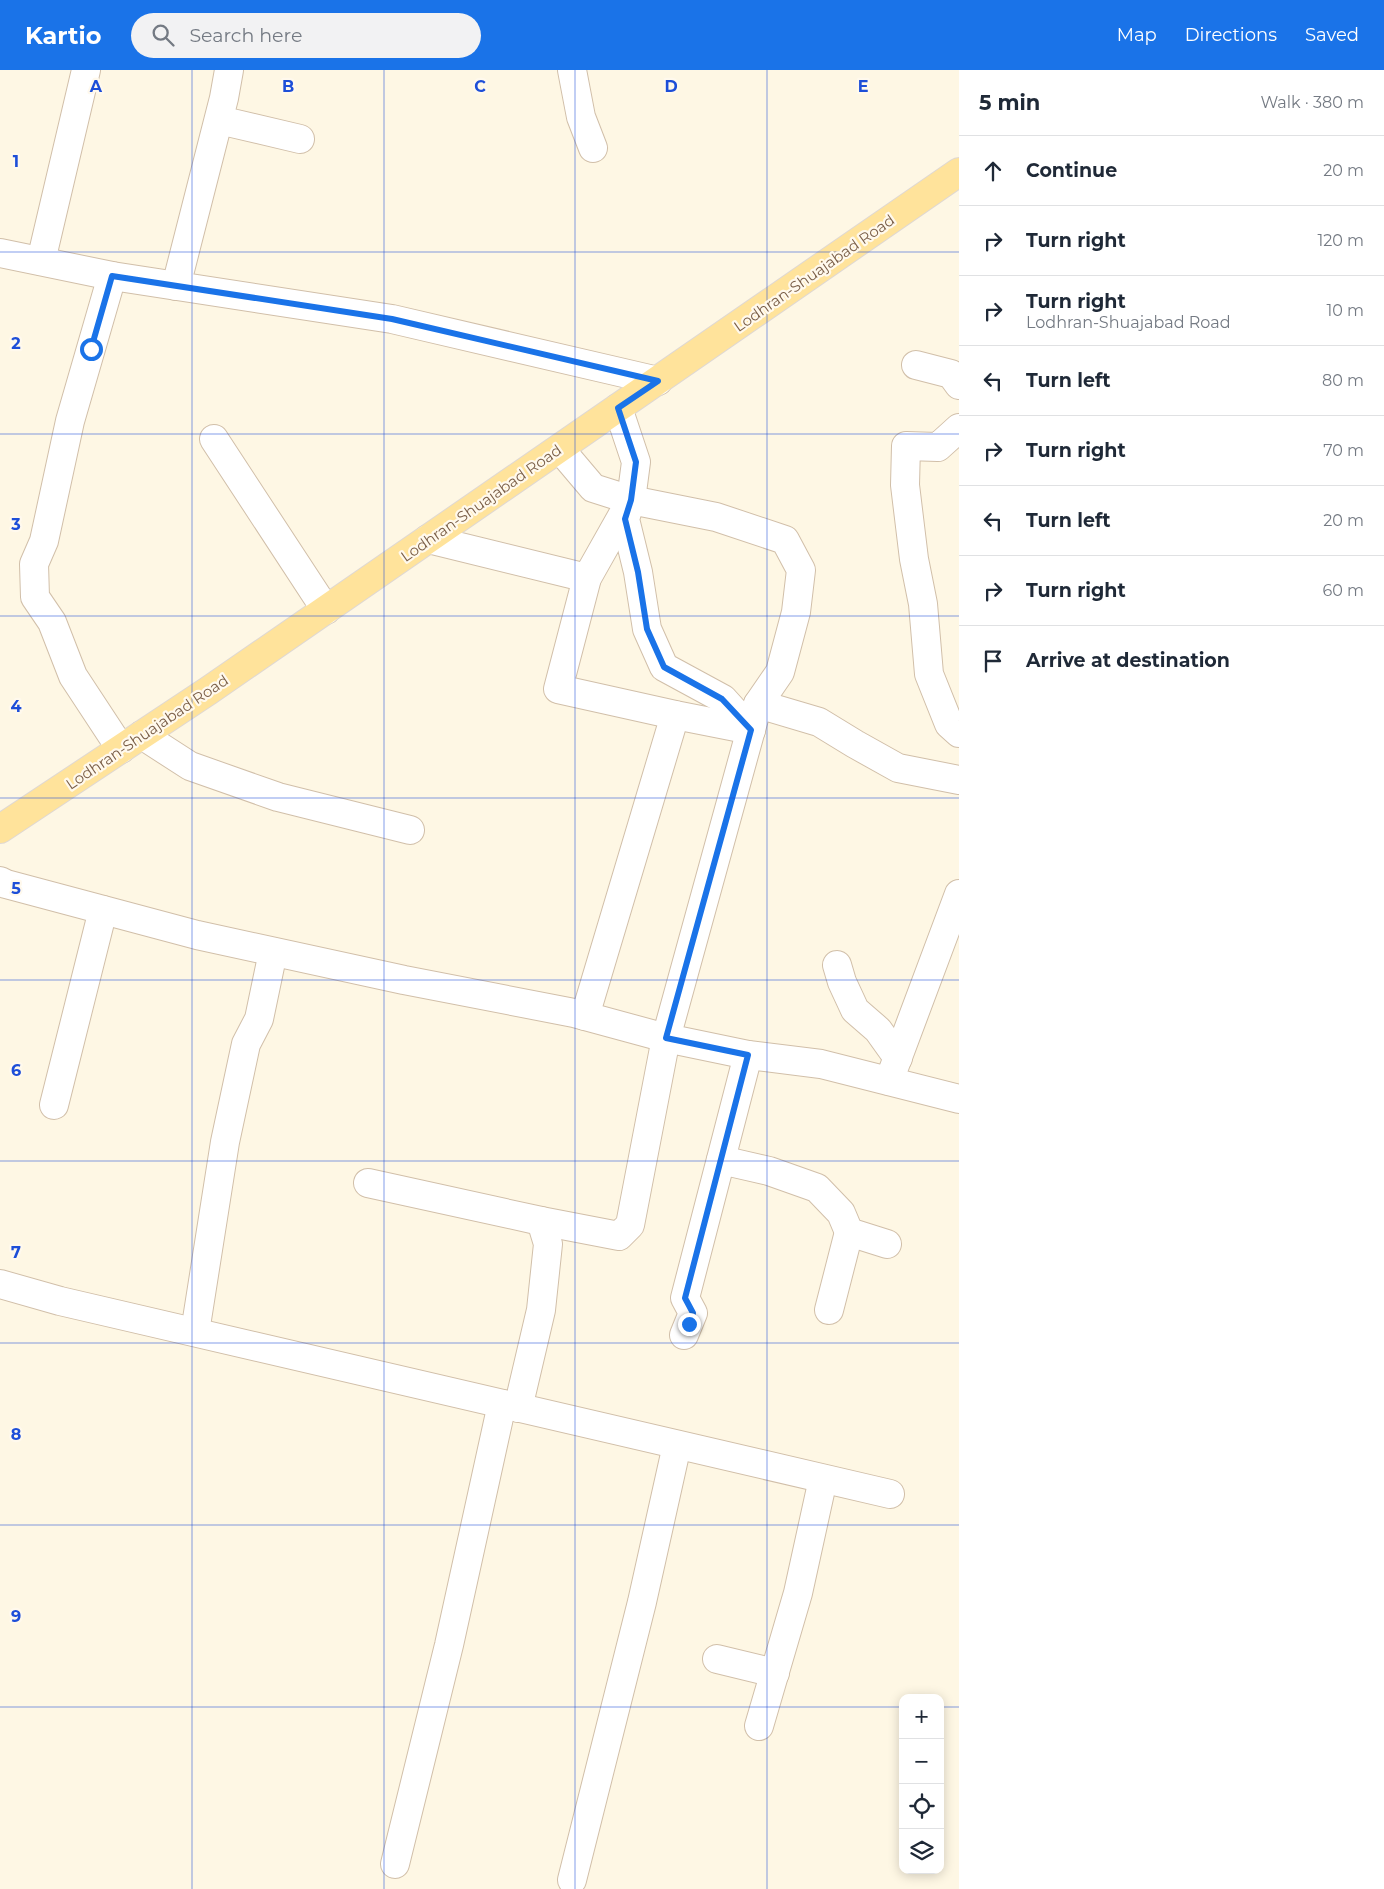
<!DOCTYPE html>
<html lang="en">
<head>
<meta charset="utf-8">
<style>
  :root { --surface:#fff; --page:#f2f2f3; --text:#1f2937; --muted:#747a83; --line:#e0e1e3; --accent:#1a73e8 }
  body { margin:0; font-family:Montserrat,sans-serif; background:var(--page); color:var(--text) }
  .controls { position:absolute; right:15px; bottom:15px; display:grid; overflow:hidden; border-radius:10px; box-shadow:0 2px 12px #0003 }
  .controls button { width:45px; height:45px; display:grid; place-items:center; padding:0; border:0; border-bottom:1px solid var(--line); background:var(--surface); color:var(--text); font:25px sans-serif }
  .stop { position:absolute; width:15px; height:15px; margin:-11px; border:4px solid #1a73e8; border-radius:50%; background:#fff }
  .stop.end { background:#1a73e8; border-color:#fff; box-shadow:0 1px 5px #0008 }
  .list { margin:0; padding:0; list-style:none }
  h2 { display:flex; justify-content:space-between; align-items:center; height:65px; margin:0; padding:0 20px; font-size:21px }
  h2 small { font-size:16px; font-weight:400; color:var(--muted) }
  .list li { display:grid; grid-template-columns:32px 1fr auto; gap:15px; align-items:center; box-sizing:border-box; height:70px; padding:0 20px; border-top:1px solid var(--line) }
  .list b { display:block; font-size:19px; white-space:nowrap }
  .list p { margin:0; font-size:16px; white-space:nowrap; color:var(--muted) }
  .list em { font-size:16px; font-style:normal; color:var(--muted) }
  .icon { flex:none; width:28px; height:28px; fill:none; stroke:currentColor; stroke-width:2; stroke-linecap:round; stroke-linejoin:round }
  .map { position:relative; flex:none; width:959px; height:1819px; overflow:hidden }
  header { display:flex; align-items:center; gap:30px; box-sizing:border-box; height:70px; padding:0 25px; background:var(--accent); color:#fff }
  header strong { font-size:24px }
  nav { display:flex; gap:28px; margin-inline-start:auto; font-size:18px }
  .search { width:350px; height:45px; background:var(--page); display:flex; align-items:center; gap:12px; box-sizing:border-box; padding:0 18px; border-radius:28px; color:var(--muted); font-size:19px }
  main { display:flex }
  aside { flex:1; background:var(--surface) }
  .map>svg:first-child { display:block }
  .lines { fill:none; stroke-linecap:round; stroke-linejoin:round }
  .minor-casing { stroke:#d1bfa9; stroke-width:30 }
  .primary-casing { stroke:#dfd8d3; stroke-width:30 }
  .minor { stroke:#fff; stroke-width:28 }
  .primary { stroke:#ffe39b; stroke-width:28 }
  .route { stroke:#1a73e8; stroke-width:6 }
  .grid { fill:none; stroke:#1d4ed8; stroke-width:1; stroke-opacity:0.55 }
  .labels { text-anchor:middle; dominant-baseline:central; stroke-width:4.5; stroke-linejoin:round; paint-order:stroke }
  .street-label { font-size:15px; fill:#7a5e47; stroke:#fff9ed }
  .grid-label { font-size:16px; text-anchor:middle; font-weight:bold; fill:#1d4ed8; stroke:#fff9ed; stroke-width:4.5; stroke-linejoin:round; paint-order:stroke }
</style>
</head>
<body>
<header>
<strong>Kartio</strong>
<div class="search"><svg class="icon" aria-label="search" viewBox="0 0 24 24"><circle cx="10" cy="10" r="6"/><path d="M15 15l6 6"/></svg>Search here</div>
<nav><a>Map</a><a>Directions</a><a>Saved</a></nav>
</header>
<main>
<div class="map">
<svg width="959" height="1819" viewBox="0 0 959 1819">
  <rect width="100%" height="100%" fill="#fef7e4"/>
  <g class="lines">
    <g class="minor-casing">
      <g id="minor">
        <polyline points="572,0 581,47 593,78"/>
        <polyline points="219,50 300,69"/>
        <polyline points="0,183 112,206 392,249 658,311"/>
        <polyline points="41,191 86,0"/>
        <polyline points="112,206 70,351 44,471 34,494 35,527 52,552 73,606 121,679"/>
        <polyline points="176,216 224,28 229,0"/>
        <polyline points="916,295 951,304 959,315"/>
        <polyline points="618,338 636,392 631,430 625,449 638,502 647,559 664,597 723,629 751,660"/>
        <polyline points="959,358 938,377 906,376 905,415 914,489 923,534 929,604 949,654 959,663"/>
        <polyline points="214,369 326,540"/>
        <polyline points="560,379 593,418 631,430 587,508 558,619 675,645 751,660"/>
        <polyline points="428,469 587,508"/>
        <polyline points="758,634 819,652 855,674 898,698 959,710"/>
        <polyline points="142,665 190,696 278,727 410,760"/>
        <polyline points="0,811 6,814 197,865 404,910 574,943 666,968 748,985 821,994 959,1029"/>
        <polyline points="837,895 842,912 855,940 878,960 898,988"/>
        <polyline points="585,946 675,645"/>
        <polyline points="889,1011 959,824"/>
        <polyline points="54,1035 103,840"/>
        <polyline points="721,1090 769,1101 817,1118 841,1143 849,1162 887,1174"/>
        <polyline points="368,1113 541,1151 548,1174 541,1240 518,1338"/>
        <polyline points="541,1151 619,1166 630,1155 666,968 758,634 780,602 796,542 801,500 785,470 716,447 631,430"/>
        <polyline points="0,1214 60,1231 890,1424"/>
        <polyline points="829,1240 849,1162"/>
        <polyline points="195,1262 225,1072 246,974 259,949 273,882"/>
        <polyline points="684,1265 693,1243 685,1228 748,985"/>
        <polyline points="717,1589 775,1603"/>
        <polyline points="759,1656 798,1523 823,1409"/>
        <polyline points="395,1794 449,1575 502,1334"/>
        <polyline points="572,1810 642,1532 677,1375"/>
      </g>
    </g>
    <g class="primary-casing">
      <polyline id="primary" points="0,759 208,621 959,102"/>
    </g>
    <use href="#minor" class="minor"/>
    <use href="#primary" class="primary"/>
  </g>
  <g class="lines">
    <polyline class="route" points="91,279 112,206 392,249 658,311 618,338 636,392 631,430 625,449 638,502 647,559 664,597 722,629 751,660 666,968 748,985 685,1228 693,1243 689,1254"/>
  </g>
  <path class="grid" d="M 192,0 L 192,1819M 384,0 L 384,1819M 575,0 L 575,1819M 767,0 L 767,1819M 0,182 L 959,182M 0,364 L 959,364M 0,546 L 959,546M 0,728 L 959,728M 0,910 L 959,910M 0,1091 L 959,1091M 0,1273 L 959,1273M 0,1455 L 959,1455M 0,1637 L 903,1637M 940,1637 L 959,1637"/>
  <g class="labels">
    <g class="street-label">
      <text transform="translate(814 203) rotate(-35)">Lodhran-Shuajabad Road</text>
      <text transform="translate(481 433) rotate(-35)">Lodhran-Shuajabad Road</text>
      <text transform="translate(147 662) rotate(-34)">Lodhran-Shuajabad Road</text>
    </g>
  </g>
  <g class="grid-label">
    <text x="96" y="22">A</text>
    <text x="288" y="22">B</text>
    <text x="480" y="22">C</text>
    <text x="671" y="22">D</text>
    <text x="863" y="22">E</text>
    <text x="16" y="97">1</text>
    <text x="16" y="279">2</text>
    <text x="16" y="460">3</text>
    <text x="16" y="642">4</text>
    <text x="16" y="824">5</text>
    <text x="16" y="1006">6</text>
    <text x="16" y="1188">7</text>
    <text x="16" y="1370">8</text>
    <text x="16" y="1552">9</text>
  </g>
</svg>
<div class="controls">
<button>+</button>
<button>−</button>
<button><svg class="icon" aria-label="locate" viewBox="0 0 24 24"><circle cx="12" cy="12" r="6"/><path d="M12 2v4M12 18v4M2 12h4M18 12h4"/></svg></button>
<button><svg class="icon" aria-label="layers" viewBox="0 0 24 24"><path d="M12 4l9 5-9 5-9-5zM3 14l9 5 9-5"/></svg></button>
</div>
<div class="stop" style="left:91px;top:279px"></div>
<div class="stop end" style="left:689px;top:1254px"></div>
</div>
<aside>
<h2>5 min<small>Walk · 380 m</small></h2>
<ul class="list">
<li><svg class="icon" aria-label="ahead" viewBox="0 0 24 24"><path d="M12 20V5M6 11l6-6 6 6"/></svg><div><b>Continue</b></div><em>20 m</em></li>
<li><svg class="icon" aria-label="right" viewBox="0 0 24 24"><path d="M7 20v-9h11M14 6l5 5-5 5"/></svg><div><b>Turn right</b></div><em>120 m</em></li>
<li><svg class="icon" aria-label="right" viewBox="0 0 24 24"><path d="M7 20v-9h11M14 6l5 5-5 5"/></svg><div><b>Turn right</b><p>Lodhran-Shuajabad Road</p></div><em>10 m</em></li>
<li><svg class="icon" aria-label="left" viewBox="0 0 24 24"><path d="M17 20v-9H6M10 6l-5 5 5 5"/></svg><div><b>Turn left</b></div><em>80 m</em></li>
<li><svg class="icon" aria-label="right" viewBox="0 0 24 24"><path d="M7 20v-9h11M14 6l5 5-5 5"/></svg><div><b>Turn right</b></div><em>70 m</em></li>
<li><svg class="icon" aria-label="left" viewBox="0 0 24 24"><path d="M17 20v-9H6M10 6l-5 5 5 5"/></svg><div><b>Turn left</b></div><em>20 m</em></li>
<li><svg class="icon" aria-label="right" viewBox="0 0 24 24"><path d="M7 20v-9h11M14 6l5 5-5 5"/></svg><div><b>Turn right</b></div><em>60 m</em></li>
<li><svg class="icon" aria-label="arrive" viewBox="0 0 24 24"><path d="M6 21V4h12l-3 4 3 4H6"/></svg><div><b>Arrive at destination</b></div></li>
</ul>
</aside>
</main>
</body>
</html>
